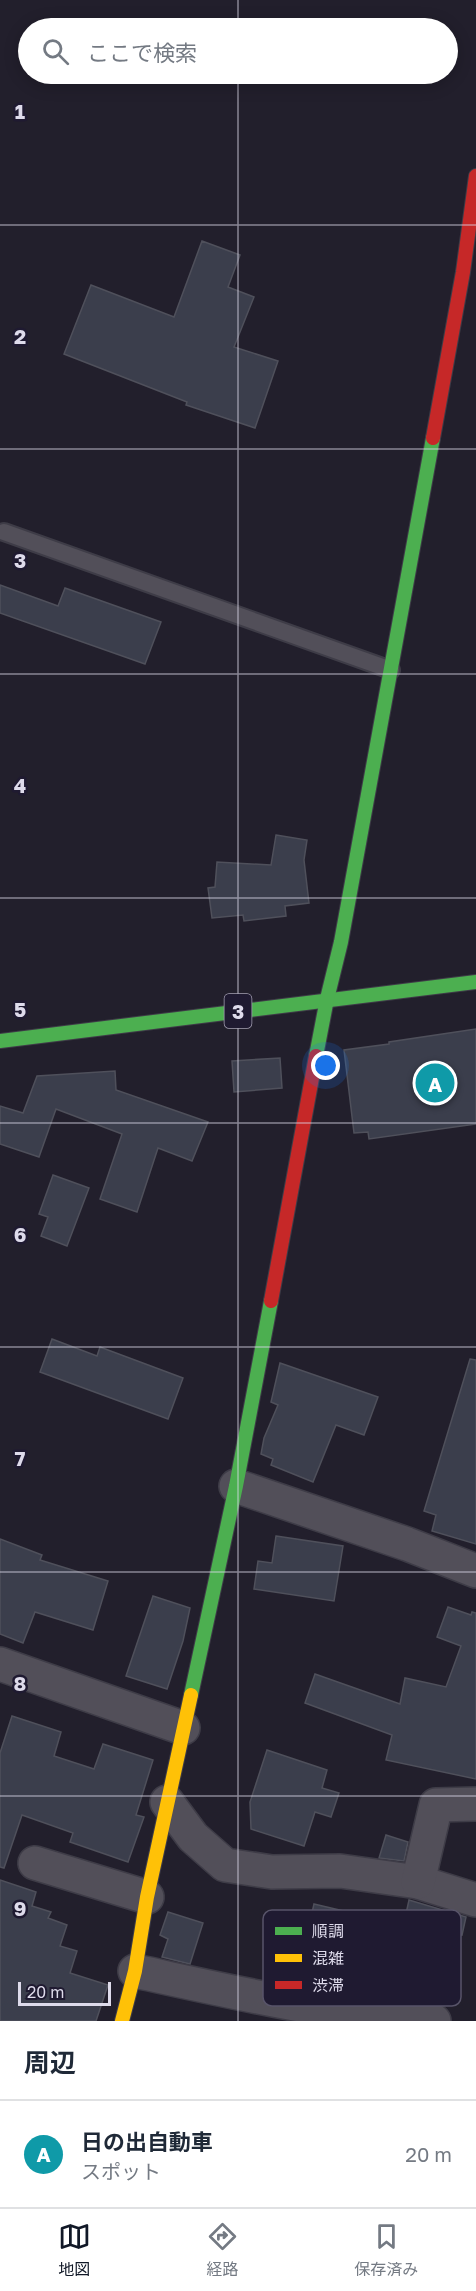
<!DOCTYPE html>
<html lang="ja">
<head>
<meta charset="utf-8">
<style>
  :root { --surface:#fff; --page:#f6f6f7; --text:#1f2937; --muted:#747a83; --line:#e0e1e3; --accent:#111827 }
  body { margin:0; font-family:"Golos Text","Noto Sans JP",sans-serif; background:var(--page); color:var(--text) }
  .scale { position:absolute; left:18px; bottom:15px; width:93px; box-sizing:border-box; padding-left:6px; border:3px solid #dedbeb; border-top:0; font-size:16px; line-height:21px; white-space:nowrap; color:#dedbeb; -webkit-text-stroke:4px #1f1a31; paint-order:stroke }
  .you { position:absolute; left:326px; top:1066px; width:21px; height:21px; margin:-15px; border:4px solid #fff; border-radius:50%; background:#1a73e8; box-shadow:0 0 0 9px #1a73e833 }
  .badge { display:grid; place-items:center; width:39px; height:39px; border-radius:50%; background:var(--accent); color:#fff; font-size:20px; font-weight:700 }
  .pin { position:absolute; translate:-50% -50%; border:3px solid #fff; box-shadow:0 2px 6px #0006 }
  .list { margin:0; padding:0; list-style:none }
  h2 { display:flex; justify-content:space-between; align-items:center; height:78px; margin:0; padding:0 24px; font-size:26px }
  h2 small { font-size:20px; font-weight:400; color:var(--muted) }
  .list li { display:grid; grid-template-columns:39px 1fr auto; gap:18px; align-items:center; box-sizing:border-box; height:108px; padding:0 24px; border-top:2px solid var(--line) }
  .list b { display:block; font-size:22px; white-space:nowrap }
  .list p { margin:0; font-size:20px; white-space:nowrap; color:var(--muted) }
  .list em { font-size:20px; font-style:normal; color:var(--muted) }
  .icon { flex:none; width:33px; height:33px; fill:none; stroke:currentColor; stroke-width:2; stroke-linecap:round; stroke-linejoin:round }
  .map { position:relative; flex:none; width:476px; height:2021px; overflow:hidden }
  .search { position:absolute; background:var(--surface); box-shadow:0 3px 15px #0003; left:18px; right:18px; top:18px; height:66px; display:flex; align-items:center; gap:15px; box-sizing:border-box; padding:0 21px; border-radius:33px; color:var(--muted); font-size:22px }
  .sheet { height:186px; background:var(--surface) }
  nav { display:flex; justify-content:space-around; align-items:center; box-sizing:border-box; height:84px; border-top:2px solid var(--line); background:var(--surface); font-size:16px; color:var(--muted) }
  nav a { display:grid; justify-items:center; gap:3px }
  nav .on { color:var(--accent) }
  .map>svg:first-child { display:block }
  .building { fill:#3b3e4c; stroke:#4f505b; stroke-width:1.5 }
  .lines { fill:none; stroke-linecap:round; stroke-linejoin:round }
  .lane-casing { stroke:#3e3c47; stroke-width:20 }
  .street-casing { stroke:#3e3c47; stroke-width:36 }
  .fast-casing { stroke:#3e3c47; stroke-width:16 }
  .slow-casing { stroke:#3e3c47; stroke-width:16 }
  .jam-casing { stroke:#3e3c47; stroke-width:16 }
  .lane { stroke:#524f59; stroke-width:16 }
  .street { stroke:#524f59; stroke-width:33 }
  .fast { stroke:#4caf50; stroke-width:14 }
  .slow { stroke:#ffc107; stroke-width:14 }
  .jam { stroke:#c62828; stroke-width:14 }
  .grid { fill:none; stroke:#dedbeb; stroke-width:1.5; stroke-opacity:0.55 }
  .labels { text-anchor:middle; dominant-baseline:central; stroke-width:5; stroke-linejoin:round; paint-order:stroke }
  .shield { fill:#1f1a31; stroke:#a5a1b3; stroke-width:1.5 }
  .shield-label { font-size:20px; font-weight:bold; fill:#dedbeb }
  .key { fill:#1f1a31; stroke:#585469; stroke-width:1.5 }
  .key-label { font-size:16px; fill:#dedbeb }
  .grid-label { font-size:20px; text-anchor:middle; font-weight:bold; fill:#dedbeb; stroke:#1f1a31; stroke-width:5; stroke-linejoin:round; paint-order:stroke }
</style>
</head>
<body>
<div class="map">
<svg width="476" height="2021" viewBox="0 0 476 2021">
  <rect width="100%" height="100%" fill="#221f2c"/>
  <g class="building">
    <polygon points="202,241 240,255 228,287 254,297 234,347 278,361 255,428 186,405 187,402 64,354 91,285 174,317"/>
    <polygon points="0,585 58,606 65,588 161,622 145,664 0,613"/>
    <polygon points="276,835 307,840 304,860 309,903 285,906 286,916 244,921 243,915 212,918 208,888 215,887 217,862 271,865"/>
    <polygon points="476,1029 476,1124 369,1139 368,1132 354,1133 344,1050 389,1044 389,1042"/>
    <polygon points="280,1058 282,1088 234,1092 232,1061"/>
    <polygon points="115,1071 116,1090 208,1122 192,1161 158,1148 137,1212 100,1199 122,1134 56,1109 39,1157 0,1144 0,1106 23,1113 37,1076"/>
    <polygon points="53,1175 89,1188 67,1246 41,1236 48,1217 39,1214"/>
    <polygon points="52,1339 97,1356 100,1347 183,1378 168,1419 40,1372"/>
    <polygon points="470,1359 476,1360 476,1544 432,1531 436,1515 424,1511"/>
    <polygon points="280,1363 378,1397 364,1435 336,1425 313,1482 271,1465 273,1459 261,1454 264,1438 278,1405 271,1402"/>
    <polygon points="276,1536 343,1546 334,1601 254,1589 258,1561 272,1563"/>
    <polygon points="0,1539 42,1555 40,1560 108,1581 93,1630 35,1612 23,1643 0,1634"/>
    <polygon points="153,1596 190,1608 183,1641 167,1689 126,1676"/>
    <polygon points="448,1607 471,1615 472,1612 476,1613 476,1779 386,1760 392,1735 305,1703 315,1674 400,1704 405,1678 446,1687 461,1646 437,1637"/>
    <polygon points="12,1716 61,1732 54,1756 94,1769 103,1744 153,1760 136,1815 144,1817 128,1862 70,1842 73,1833 22,1815 4,1868 0,1867 0,1753"/>
    <polygon points="267,1750 327,1770 322,1788 339,1793 331,1817 315,1812 304,1846 251,1829 250,1802"/>
    <polygon points="386,1835 408,1842 404,1861 379,1858"/>
    <polygon points="0,1880 36,1892 32,1906 51,1912 48,1918 67,1925 60,1946 77,1951 70,1973 108,1985 96,2021 0,2021"/>
    <polygon points="409,1900 466,1917 462,1935 404,1923"/>
    <polygon points="314,1904 395,1923 386,1963 374,1960 366,1996 312,1985 322,1943 306,1939"/>
    <polygon points="168,1912 203,1923 190,1964 162,1957 168,1939 160,1935"/>
  </g>
  <g class="lines">
    <g class="lane-casing">
      <polyline id="lane" points="4,532 391,670"/>
    </g>
    <g class="street-casing">
      <g id="street">
        <polyline points="236,1486 407,1544 476,1571"/>
        <polyline points="0,1664 183,1728"/>
        <polyline points="167,1802 193,1837 225,1865 272,1872 340,1871 418,1882 476,1900"/>
        <polyline points="35,1863 147,1897"/>
        <polyline points="418,1882 436,1805 476,1804"/>
        <path d="M 135,1971 C 233,1992 333,2016 434,2021"/>
      </g>
    </g>
    <g class="fast-casing">
      <g id="fast">
        <polyline points="0,1041 476,982"/>
        <polyline points="316,1056 327,999 341,942 433,438"/>
        <polyline points="191,1695 236,1486 271,1301"/>
      </g>
    </g>
    <g class="slow-casing">
      <polyline id="slow" points="122,2021 135,1971 147,1897 191,1695"/>
    </g>
    <g class="jam-casing">
      <g id="jam">
        <polyline points="433,438 463,272 476,176"/>
        <polyline points="271,1301 316,1056"/>
      </g>
    </g>
    <use href="#lane" class="lane"/>
    <use href="#street" class="street"/>
    <use href="#fast" class="fast"/>
    <use href="#slow" class="slow"/>
    <use href="#jam" class="jam"/>
  </g>
  <path class="grid" d="M 238,0 L 238,28M 238,74 L 238,2021M 0,225 L 476,225M 0,449 L 476,449M 0,674 L 476,674M 0,898 L 476,898M 0,1123 L 476,1123M 0,1347 L 476,1347M 0,1572 L 476,1572M 0,1796 L 476,1796"/>
  <g class="labels">
    <rect class="shield" x="224.5" y="994" width="27" height="34" rx="4.5"/>
    <g class="shield-label">
      <text x="238" y="1011">3</text>
    </g>
  </g>
  <rect x="263" y="1910" width="198" height="96" rx="9" class="key"/>
  <rect x="275" y="1927" width="27" height="8" fill="#4caf50"/>
  <rect x="275" y="1954" width="27" height="8" fill="#ffc107"/>
  <rect x="275" y="1981" width="27" height="8" fill="#c62828"/>
  <g class="key-label">
    <text x="312" y="1937">順調</text>
    <text x="312" y="1964">混雑</text>
    <text x="312" y="1991">渋滞</text>
  </g>
  <g class="grid-label">
    <text x="20" y="119">1</text>
    <text x="20" y="344">2</text>
    <text x="20" y="568">3</text>
    <text x="20" y="793">4</text>
    <text x="20" y="1017">5</text>
    <text x="20" y="1242">6</text>
    <text x="20" y="1466">7</text>
    <text x="20" y="1691">8</text>
    <text x="20" y="1916">9</text>
  </g>
</svg>
<div class="scale">20 m</div>
<div class="you"></div>
<div class="pin badge" style="left:435px;top:1083px;background:#0f9aa8">A</div>
<div class="search"><svg class="icon" aria-label="search" viewBox="0 0 24 24"><circle cx="10" cy="10" r="6"/><path d="M15 15l6 6"/></svg>ここで検索</div>
</div>
<section class="sheet">
<h2>周辺<small></small></h2>
<ul class="list">
<li><span class="badge" style="background:#0f9aa8">A</span><div><b>日の出自動車</b><p>スポット</p></div><em>20 m</em></li>
</ul>
</section>
<nav>
<a class="on"><svg class="icon" aria-label="map" viewBox="0 0 24 24"><path d="M3 6l6-2 6 2 6-2v14l-6 2-6-2-6 2zM9 4v14M15 6v14"/></svg>地図</a>
<a><svg class="icon" aria-label="directions" viewBox="0 0 24 24"><path d="M12 3l9 9-9 9-9-9zM9 14v-3h6M13 9l2 2-2 2"/></svg>経路</a>
<a><svg class="icon" aria-label="saved" viewBox="0 0 24 24"><path d="M7 4h10v16l-5-4-5 4z"/></svg>保存済み</a>
</nav>
</body>
</html>
